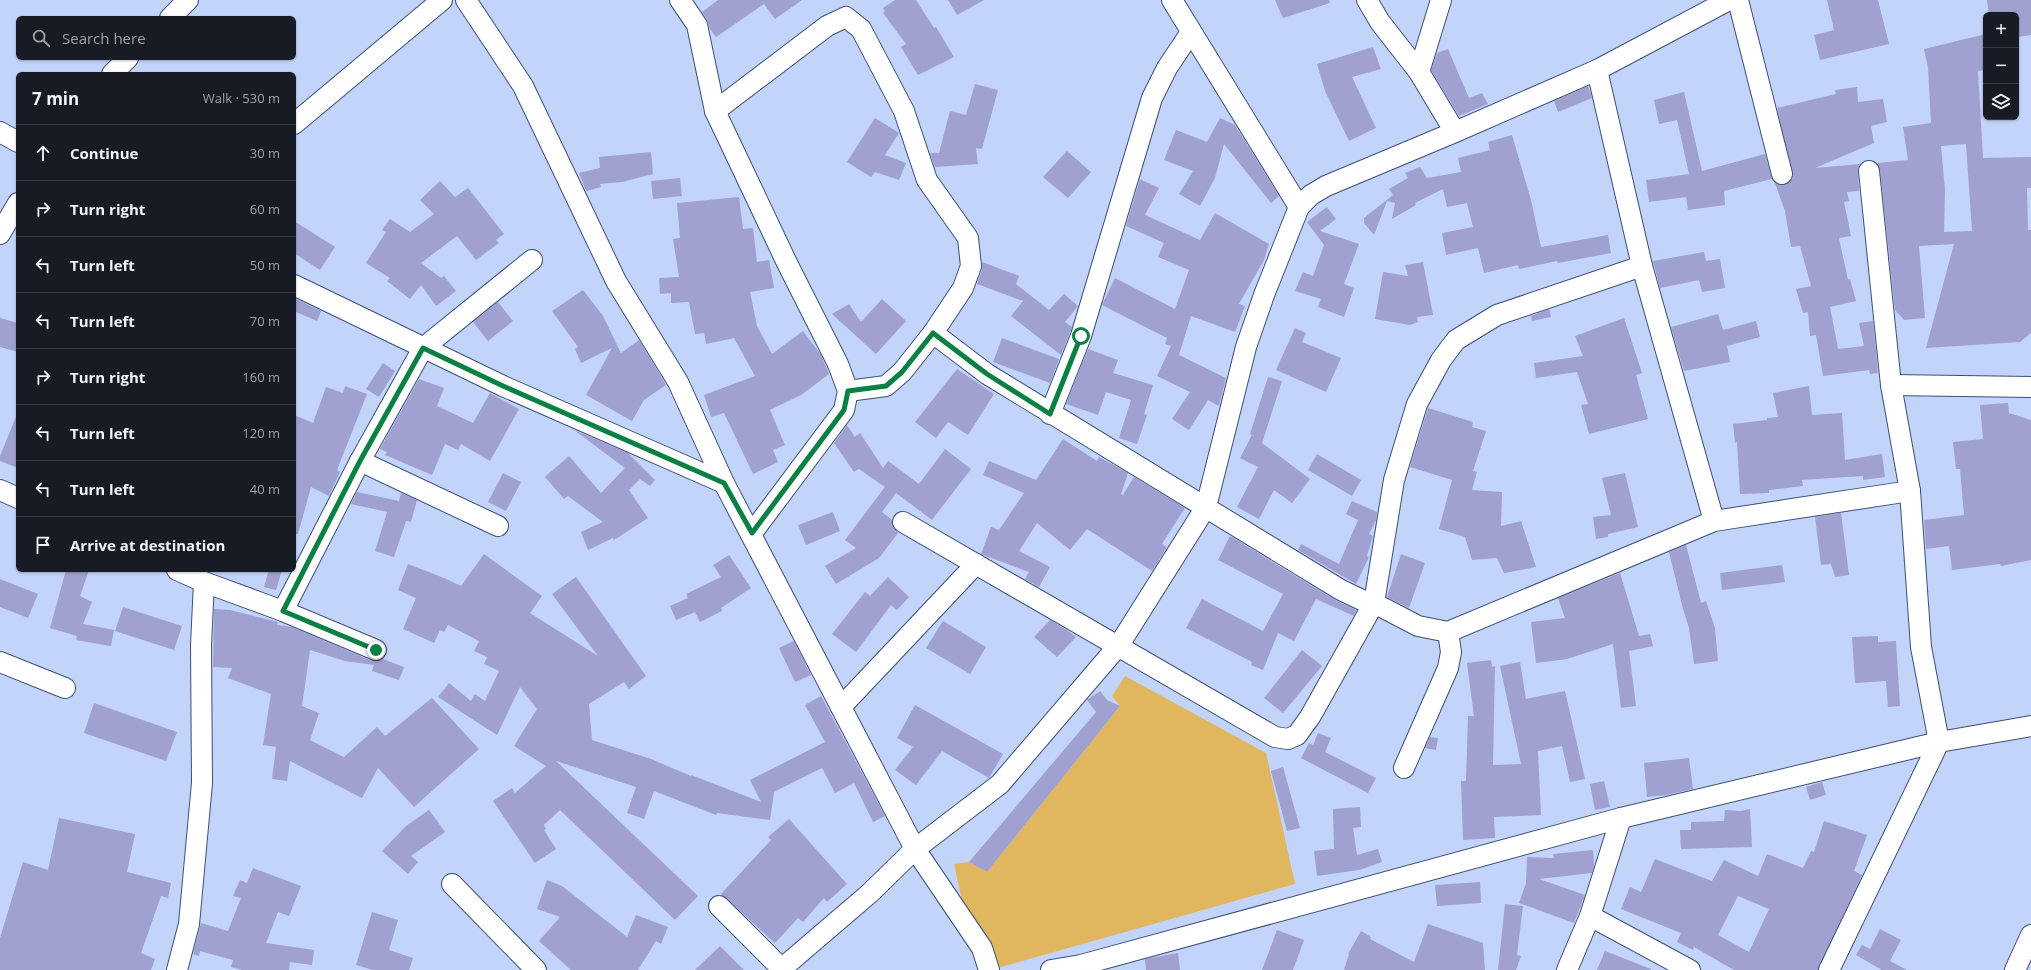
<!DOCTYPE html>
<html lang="en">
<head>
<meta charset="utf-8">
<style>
  :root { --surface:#171b24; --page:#20242c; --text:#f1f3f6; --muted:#9ea1a6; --line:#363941 }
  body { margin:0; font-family:"Open Sans",sans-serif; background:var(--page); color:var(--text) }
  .controls { position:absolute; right:12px; top:12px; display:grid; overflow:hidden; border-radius:6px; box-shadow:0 1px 3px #0004 }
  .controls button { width:36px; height:36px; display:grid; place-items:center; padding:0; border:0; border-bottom:1px solid var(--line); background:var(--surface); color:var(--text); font:20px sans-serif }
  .stop { position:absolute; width:12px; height:12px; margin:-9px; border:3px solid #0b8043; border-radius:50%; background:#fff }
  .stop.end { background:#0b8043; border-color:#fff; box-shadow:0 1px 4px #0008 }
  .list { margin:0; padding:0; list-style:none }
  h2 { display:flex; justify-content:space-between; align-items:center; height:52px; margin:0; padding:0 16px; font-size:17px }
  h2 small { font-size:13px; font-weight:400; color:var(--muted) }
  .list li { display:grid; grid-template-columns:26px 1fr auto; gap:12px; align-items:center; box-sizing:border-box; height:56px; padding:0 16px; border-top:1px solid var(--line) }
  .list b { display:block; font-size:15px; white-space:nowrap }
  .list em { font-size:13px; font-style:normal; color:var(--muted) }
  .icon { flex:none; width:22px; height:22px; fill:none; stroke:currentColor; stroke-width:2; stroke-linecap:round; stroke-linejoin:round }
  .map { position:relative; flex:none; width:2031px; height:970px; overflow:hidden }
  .search { position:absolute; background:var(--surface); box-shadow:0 1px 3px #0004; left:16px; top:16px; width:280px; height:44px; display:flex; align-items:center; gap:10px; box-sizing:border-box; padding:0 14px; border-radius:6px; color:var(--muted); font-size:15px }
  .panel { position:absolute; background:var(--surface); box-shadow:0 1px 3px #0004; left:16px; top:72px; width:280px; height:500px; border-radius:6px }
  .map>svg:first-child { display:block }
  .green { fill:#e0b65f }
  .building { fill:#a0a0d1; fill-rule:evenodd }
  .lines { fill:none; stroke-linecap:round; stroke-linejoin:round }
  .minor-casing { stroke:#3c4f77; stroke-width:22 }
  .minor { stroke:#fff; stroke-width:20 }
  .route { stroke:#0b8043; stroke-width:5 }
</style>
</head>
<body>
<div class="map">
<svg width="2031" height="970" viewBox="0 0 2031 970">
  <rect width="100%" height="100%" fill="#c2d4fa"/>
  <polygon class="green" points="1125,676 1266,753 1295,884 994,969 964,911 954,864 969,862 987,872 1120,706 1112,696"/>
  <g class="building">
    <polygon points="718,0 802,0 775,19 764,4 716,37 710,29 707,19 702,12"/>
    <polygon points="895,0 916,0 934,28 936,27 954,57 918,75 901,47 906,44 883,13 885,11 883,8"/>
    <polygon points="948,0 984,0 957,15"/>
    <polygon points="1275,0 1329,0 1330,3 1283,18"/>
    <polygon points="1827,0 1878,0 1889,44 1820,60 1814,35 1834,30"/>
    <polygon points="1987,0 2031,0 2031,35 2016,37 2016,15 1989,15"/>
    <path d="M 1986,34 L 1986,70 L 1978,71 L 1983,158 L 2031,157 L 2031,188 L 2027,188 L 2028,230 L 2031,230 L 2031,333 L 2020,342 L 1926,348 L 1954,244 L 1919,246 L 1925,318 L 1904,320 L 1895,310 L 1880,170 L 1877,163 L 1908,160 L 1903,127 L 1931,123 L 1928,68 L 1924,49 ZM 1966,144 L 1972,231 L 1944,232 L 1945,190 L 1941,146 Z"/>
    <polygon points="1373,47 1381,69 1352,77 1376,128 1349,141 1325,91 1317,64"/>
    <polygon points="1448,49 1469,98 1482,93 1488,104 1459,116 1431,70 1437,53"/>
    <polygon points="975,84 998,90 982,149 976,148 978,164 935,167 930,153 939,153 950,111 966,115"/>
    <polygon points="1588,86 1592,98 1558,112 1554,101"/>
    <polygon points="1857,87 1858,102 1883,99 1887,122 1871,126 1874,143 1815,168 1860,164 1858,172 1859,191 1847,192 1849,201 1844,202 1851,236 1839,238 1848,280 1850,279 1856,301 1830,307 1838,349 1864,346 1859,323 1873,321 1878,373 1870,374 1869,370 1823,376 1816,335 1810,336 1808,312 1803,313 1796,289 1811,286 1800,246 1791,247 1785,211 1775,183 1785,185 1790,182 1793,177 1777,108 1836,94 1835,90"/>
    <polygon points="1684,92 1702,171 1765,154 1772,179 1724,191 1725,205 1688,210 1686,197 1649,202 1646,180 1689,174 1677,120 1659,124 1654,100"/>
    <polygon points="875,118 899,133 885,155 906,163 899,180 875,172 871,177 847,162"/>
    <polygon points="1220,118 1235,125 1279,196 1271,203 1224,144 1215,178 1200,206 1179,194 1193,171 1164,160 1176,130 1207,142"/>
    <polygon points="1512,135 1531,200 1541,247 1608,235 1611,253 1558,263 1557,261 1519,269 1518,265 1484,273 1478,248 1446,255 1442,233 1473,227 1467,203 1447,207 1443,189 1415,203 1416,205 1392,219 1395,203 1387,201 1374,235 1364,223 1364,218 1393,195 1389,189 1408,178 1405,173 1420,167 1427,178 1461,172 1458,158 1490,150 1488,142"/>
    <polygon points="1067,151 1091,172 1068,198 1043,177"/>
    <polygon points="651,152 653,174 622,182 600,184 601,187 586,191 579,173 600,168 599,157"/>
    <polygon points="680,178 682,196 653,199 651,181"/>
    <polygon points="1140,179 1159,188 1145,215 1200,240 1215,213 1269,244 1264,260 1239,304 1245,306 1235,332 1191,316 1179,355 1226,378 1219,406 1208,400 1189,430 1172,419 1190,392 1157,376 1171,346 1165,344 1167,338 1102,305 1115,278 1175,309 1189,270 1158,257 1164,243 1126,226"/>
    <polygon points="440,181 455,197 468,188 504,234 496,240 499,243 476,260 457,236 421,263 441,278 444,276 456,291 436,306 421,285 410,299 387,281 390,278 366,263 386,232 382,230 390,219 410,232 434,214 420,200"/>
    <polygon points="739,197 743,229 753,228 757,262 769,260 774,288 750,292 757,326 772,354 803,331 821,355 829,374 801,395 770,410 785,445 773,450 778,462 753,474 724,413 711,417 704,395 755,376 734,338 706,344 704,333 695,334 689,302 671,303 671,293 660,294 659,278 679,277 673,239 680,238 677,203"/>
    <polygon points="1327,207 1336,219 1320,231 1359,244 1344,284 1354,288 1344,317 1318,307 1321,299 1295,291 1303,272 1313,276 1324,245 1307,222"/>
    <polygon points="294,221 335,247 320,270 294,253"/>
    <polygon points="1704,252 1706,261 1720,259 1725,288 1702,292 1699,280 1660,288 1653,261"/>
    <polygon points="982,262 1019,276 1016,284 1049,310 1064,294 1078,306 1065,322 1072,327 1061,355 1011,316 1023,301 977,284 982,270"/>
    <polygon points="1423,262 1433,315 1417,317 1418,322 1410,325 1375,319 1383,272 1408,276 1405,265"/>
    <polygon points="583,290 603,316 621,353 639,340 666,385 644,400 632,421 586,395 612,348 581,363 575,349 578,347 552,311"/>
    <polygon points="294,298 321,311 317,321 294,311"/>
    <polygon points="882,299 906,321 876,354 832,314 849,304 861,322"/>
    <polygon points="498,302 513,321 488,341 473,322"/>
    <polygon points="1549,309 1551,317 1532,321 1531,316"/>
    <polygon points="1718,314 1723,330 1756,321 1760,337 1727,346 1730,362 1684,371 1671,327"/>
    <polygon points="0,318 18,323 18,352 0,347"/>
    <polygon points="1624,318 1642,373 1636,375 1648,419 1589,434 1581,405 1588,404 1577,372 1536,378 1534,363 1583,356 1575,336"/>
    <polygon points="1295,328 1306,333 1302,342 1341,358 1326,392 1276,370"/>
    <polygon points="1002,338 1059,359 1050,383 993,362"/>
    <polygon points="1088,349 1118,360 1113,373 1153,385 1144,414 1147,415 1137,444 1119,438 1131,400 1106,392 1098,415 1066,404"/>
    <polygon points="383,363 395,371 379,397 366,389"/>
    <polygon points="957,369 994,394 968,435 948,422 936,438 915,422"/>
    <polygon points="1268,377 1282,381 1262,443 1310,479 1292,503 1274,490 1259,519 1237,507 1258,467 1240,458 1252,435 1250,434"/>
    <polygon points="419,379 444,388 437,406 473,423 490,393 519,409 490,461 461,444 458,450 445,444 432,475 385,455 387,452 380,449"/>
    <polygon points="345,386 367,394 337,470 340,472 329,496 311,487 298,534 294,534 294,415 313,423 326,387 343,393"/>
    <polygon points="1809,386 1812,415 1842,413 1845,460 1882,454 1885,477 1863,480 1863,476 1802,480 1803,486 1769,490 1769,493 1740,494 1737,442 1735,443 1733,424 1767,420 1767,418 1778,417 1773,393"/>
    <polygon points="2008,403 2009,413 2031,420 2031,560 2001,566 2000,564 1952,570 1949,546 1926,549 1924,520 1964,515 1960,469 1956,469 1953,442 1983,439 1980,405"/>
    <polygon points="1428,408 1473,422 1472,427 1486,431 1473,471 1477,472 1472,490 1502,492 1501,526 1521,521 1536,567 1504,573 1497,558 1472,560 1465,537 1439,529 1452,480 1410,467"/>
    <polygon points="18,412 18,468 0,461 0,456"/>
    <polygon points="847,425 855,437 860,433 883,468 888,461 919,484 945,449 971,469 932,520 896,493 882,512 892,520 893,527 898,533 879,558 836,584 825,566 856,548 845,540 885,487 859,469 854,472 834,443"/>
    <polygon points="574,430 628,453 655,480 650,486 640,479 629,490 648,518 614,540 613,538 588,550 581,532 603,522 568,496 564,499 545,477 569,456 601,493 625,468"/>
    <polygon points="1063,439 1097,461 1099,457 1128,473 1121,494 1123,495 1134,477 1185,508 1162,544 1167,547 1152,571 1087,529 1070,550 1037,523 1019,551 1050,567 1039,587 1025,579 1029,572 981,554 991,527 999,530 1024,493 983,475 989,461 1036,480"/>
    <polygon points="1317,454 1361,480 1352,496 1308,470"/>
    <polygon points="503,473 521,482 506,511 488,502"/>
    <polygon points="1625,473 1638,527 1608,534 1608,537 1596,539 1593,517 1611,515 1602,478"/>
    <polygon points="357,492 399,501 401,493 417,500 411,522 406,521 394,557 375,551 387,512 351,504"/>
    <polygon points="1352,501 1377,512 1376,520 1369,534 1373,536 1367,556 1369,557 1356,584 1298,550 1301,544 1339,564 1358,520 1346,514"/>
    <polygon points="833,512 840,531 806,545 798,525"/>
    <polygon points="1841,513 1849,575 1835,577 1831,564 1821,565 1815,517"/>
    <polygon points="1230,536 1335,600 1356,610 1354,616 1316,599 1294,641 1278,633 1263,670 1251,665 1252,662 1186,628 1202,599 1263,631 1283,594 1218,560"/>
    <polygon points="1686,545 1701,603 1706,601 1715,628 1718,661 1694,664 1689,628 1683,609 1669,552"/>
    <polygon points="484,554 542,596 530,613 598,656 552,594 576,577 646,676 629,689 624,682 589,704 592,740 651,759 691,776 691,775 761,802 750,780 825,742 805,705 821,696 885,816 873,822 854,783 835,793 822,768 774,792 770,820 717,813 716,815 654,791 644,819 627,813 636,787 556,761 698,896 675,920 560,810 544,825 546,829 544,830 556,849 535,863 493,801 512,788 515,793 546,766 514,746 537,709 520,687 497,735 438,697 449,683 471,701 475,694 485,701 499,671 484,664 487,657 474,651 479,641 448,625 444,632 440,630 434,643 403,629 416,598 398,590 408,564 444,578 461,586"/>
    <polygon points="1401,554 1425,563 1409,608 1387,597"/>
    <polygon points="729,555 751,588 721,608 722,611 700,622 695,612 676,620 670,606 688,598 686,594 721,577 713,565"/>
    <polygon points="1782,565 1785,582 1722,590 1720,573"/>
    <polygon points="66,570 89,570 80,596 92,602 83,624 114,630 111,646 76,640 77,636 50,628"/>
    <polygon points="269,570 282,570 276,590 264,587"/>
    <polygon points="1620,573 1639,636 1650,634 1653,646 1629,651 1636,706 1621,708 1613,644 1567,659 1536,663 1531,622 1565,618 1558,598"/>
    <polygon points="888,577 909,597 897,610 891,605 856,652 832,634 865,592 870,596"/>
    <polygon points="0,579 38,594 28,618 0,607"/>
    <polygon points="123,607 182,626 174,650 115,631"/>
    <polygon points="214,609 230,610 278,622 277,625 292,627 372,661 377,661 383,659 404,667 399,680 372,671 374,665 345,661 310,650 302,706 319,713 310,740 344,757 377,727 385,736 432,698 479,749 414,807 378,768 362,798 290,761 287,781 272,779 276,747 263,745 271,694 228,678 232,668 213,667"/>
    <polygon points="1050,620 1068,631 1076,637 1057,657 1034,637"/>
    <polygon points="943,621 986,647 970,674 926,648"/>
    <polygon points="1878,636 1878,642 1896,641 1900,706 1888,707 1886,681 1855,683 1852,637"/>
    <polygon points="794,641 811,675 795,682 779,648"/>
    <polygon points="1302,650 1322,666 1283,713 1264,698"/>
    <polygon points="1491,660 1492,667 1495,666 1493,765 1521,764 1500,666 1520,662 1526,699 1565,691 1585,779 1570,782 1562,746 1538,751 1541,815 1494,817 1495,838 1463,840 1461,781 1466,781 1468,716 1474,716 1467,663"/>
    <polygon points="1100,691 1107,700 1120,706 987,872 969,862 1096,712 1087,700"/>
    <polygon points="94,703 177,732 166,761 84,733"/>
    <polygon points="915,705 1003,754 989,778 942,751 916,785 895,770 913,747 897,738"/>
    <polygon points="1318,733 1331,738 1325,752 1376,778 1368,793 1301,758 1309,743 1313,745"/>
    <polygon points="1430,737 1438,738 1436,750 1425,748"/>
    <polygon points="1689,758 1693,789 1666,795 1647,797 1644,763"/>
    <polygon points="1283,767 1300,828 1287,831 1271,771"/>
    <polygon points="1604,781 1610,807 1595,810 1590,784"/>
    <polygon points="1822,782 1826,795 1810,800 1806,787"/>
    <polygon points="1360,807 1361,827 1353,828 1357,855 1378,849 1382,862 1359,870 1317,876 1314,851 1334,849 1333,809"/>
    <polygon points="1750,809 1752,847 1681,849 1680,830 1691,830 1691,822 1724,821 1725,810 1741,811"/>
    <polygon points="429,810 445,832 411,856 418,862 408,874 382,851 406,826"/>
    <polygon points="59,818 135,834 127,872 171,883 168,898 161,896 141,953 155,959 151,970 0,970 0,938 23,862 48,870"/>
    <polygon points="789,819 847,884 827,902 824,898 803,922 798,918 775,943 721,894 771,840 768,837"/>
    <path d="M 1824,821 L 1867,835 L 1854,871 L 1862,875 L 1818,970 L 1734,970 L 1694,947 L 1693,950 L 1677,942 L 1681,933 L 1621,909 L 1630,887 L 1641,892 L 1655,859 L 1712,881 L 1724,860 L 1758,876 L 1767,854 L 1803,868 L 1811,851 L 1814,852 ZM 1738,896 L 1769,909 L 1749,952 L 1718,935 Z"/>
    <polygon points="1593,850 1594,865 1592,873 1539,879 1585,895 1574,923 1519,903 1526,883 1527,857 1554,858 1553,854"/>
    <polygon points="253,868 301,886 289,916 278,912 266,943 314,950 312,965 290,962 289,970 242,970 231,967 233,960 200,951 199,956 193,954 201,923 228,931 241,898 233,896 240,880 247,883"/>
    <polygon points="547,880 562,886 627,937 636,915 668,927 661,944 656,941 638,970 571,970 539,941 560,917 537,909"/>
    <polygon points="1480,882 1481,903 1437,906 1435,885"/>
    <polygon points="1505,904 1523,906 1517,955 1521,956 1516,970 1498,970"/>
    <polygon points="372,912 398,920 389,950 413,958 409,970 373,970 356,965"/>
    <polygon points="1428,924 1483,943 1485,970 1344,970 1349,954 1348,954 1361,931 1371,937 1370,939 1414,962"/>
    <polygon points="1880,929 1901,940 1890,961 1907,970 1882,970 1856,955 1862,945 1870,949"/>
    <polygon points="1277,930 1304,940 1293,970 1262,970"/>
    <polygon points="720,946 744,970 695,970"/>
    <polygon points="1605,951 1651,969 1651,970 1597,970"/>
    <polygon points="1178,953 1180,970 1146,970 1145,959"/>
  </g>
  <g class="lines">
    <g class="minor-casing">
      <g id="minor">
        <polyline points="466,0 523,86 616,281 678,382 724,483 915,849 982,948 989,970"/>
        <polyline points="680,0 697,25 715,111 787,263 838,364 848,391 844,410 752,533"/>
        <polyline points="1172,0 1299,207"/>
        <polyline points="1367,0 1380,22 1419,72 1455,132"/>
        <polyline points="1738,0 1782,174"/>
        <polyline points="170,18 188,0"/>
        <polyline points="1597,70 1642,266 1714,521"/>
        <polyline points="1419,72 1441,0"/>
        <polyline points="112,74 128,58"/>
        <polyline points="715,111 827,26 846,17 861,29 904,111 927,180 968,238 971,266 963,288 933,333"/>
        <polyline points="294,124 442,0"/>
        <polyline points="0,132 18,142"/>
        <polyline points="0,234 18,203"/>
        <polyline points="294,285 503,386 724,483"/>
        <polyline points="1891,385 2031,387"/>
        <polyline points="848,391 886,386 902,372 933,333 987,374 1341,590 1364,601 1374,603 1394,480 1417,404 1441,360 1456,340 1497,315 1642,266"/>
        <polyline points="1050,414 1081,336 1152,98 1167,68 1191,32"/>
        <polyline points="360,461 498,526"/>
        <polyline points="0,490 18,498"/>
        <polyline points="903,522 1275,737 1288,739 1297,735 1310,717 1374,603 1418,626 1448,632 1451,652 1448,668 1404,768"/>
        <polyline points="177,570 204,582 283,611 376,650"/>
        <polyline points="283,611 360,461 423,348 532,260"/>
        <polyline points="1448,632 1714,521 1910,491"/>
        <polyline points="0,662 65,688"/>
        <polyline points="841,707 976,564"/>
        <polyline points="452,884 536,970"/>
        <polyline points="719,906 782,969"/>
        <polyline points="1590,916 1690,970"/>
        <polyline points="177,970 189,924 202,783 201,645 204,582"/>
        <polyline points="780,970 870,893 915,849 1000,784 1119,645 1206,507 1246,347 1264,295 1299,207 1311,195 1326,186 1455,132 1597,70 1729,0"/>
        <polyline points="1051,970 1081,965 1621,818 1939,742 2031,726"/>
        <polyline points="1567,970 1590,916 1621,818"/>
        <polyline points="1829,970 1939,742 1921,647 1910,491 1891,385 1869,171"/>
        <polyline points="2015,970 2031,935"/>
      </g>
    </g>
    <use href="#minor" class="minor"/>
  </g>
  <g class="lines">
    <polyline class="route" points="376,650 283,611 360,461 423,348 503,386 724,483 752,533 844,410 848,391 886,386 902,372 933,333 987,374 1050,414 1081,336"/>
  </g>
</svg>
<div class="controls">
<button>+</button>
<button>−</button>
<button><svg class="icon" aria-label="layers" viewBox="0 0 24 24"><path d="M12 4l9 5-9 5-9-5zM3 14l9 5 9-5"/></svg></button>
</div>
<div class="stop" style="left:1081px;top:336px"></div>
<div class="stop end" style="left:376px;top:650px"></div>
<div class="search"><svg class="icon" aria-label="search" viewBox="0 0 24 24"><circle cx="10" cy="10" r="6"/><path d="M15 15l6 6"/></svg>Search here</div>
<section class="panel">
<h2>7 min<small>Walk · 530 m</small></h2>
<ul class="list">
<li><svg class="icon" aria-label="ahead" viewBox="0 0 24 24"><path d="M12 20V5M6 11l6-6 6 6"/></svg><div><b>Continue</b></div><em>30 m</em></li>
<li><svg class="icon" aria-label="right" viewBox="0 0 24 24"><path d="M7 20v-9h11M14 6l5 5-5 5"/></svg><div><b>Turn right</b></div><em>60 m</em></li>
<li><svg class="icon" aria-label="left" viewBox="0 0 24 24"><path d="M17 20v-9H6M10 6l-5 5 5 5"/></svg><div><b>Turn left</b></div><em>50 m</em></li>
<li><svg class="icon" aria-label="left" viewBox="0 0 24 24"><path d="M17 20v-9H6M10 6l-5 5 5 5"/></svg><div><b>Turn left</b></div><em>70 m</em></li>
<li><svg class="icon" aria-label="right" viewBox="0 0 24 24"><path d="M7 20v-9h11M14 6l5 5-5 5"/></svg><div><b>Turn right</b></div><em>160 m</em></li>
<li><svg class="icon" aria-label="left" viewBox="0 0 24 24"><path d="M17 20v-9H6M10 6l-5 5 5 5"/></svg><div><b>Turn left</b></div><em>120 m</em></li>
<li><svg class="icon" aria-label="left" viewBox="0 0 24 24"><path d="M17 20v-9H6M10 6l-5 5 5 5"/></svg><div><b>Turn left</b></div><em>40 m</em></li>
<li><svg class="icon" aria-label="arrive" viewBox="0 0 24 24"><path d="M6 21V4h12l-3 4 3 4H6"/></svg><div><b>Arrive at destination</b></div></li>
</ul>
</section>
</div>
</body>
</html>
